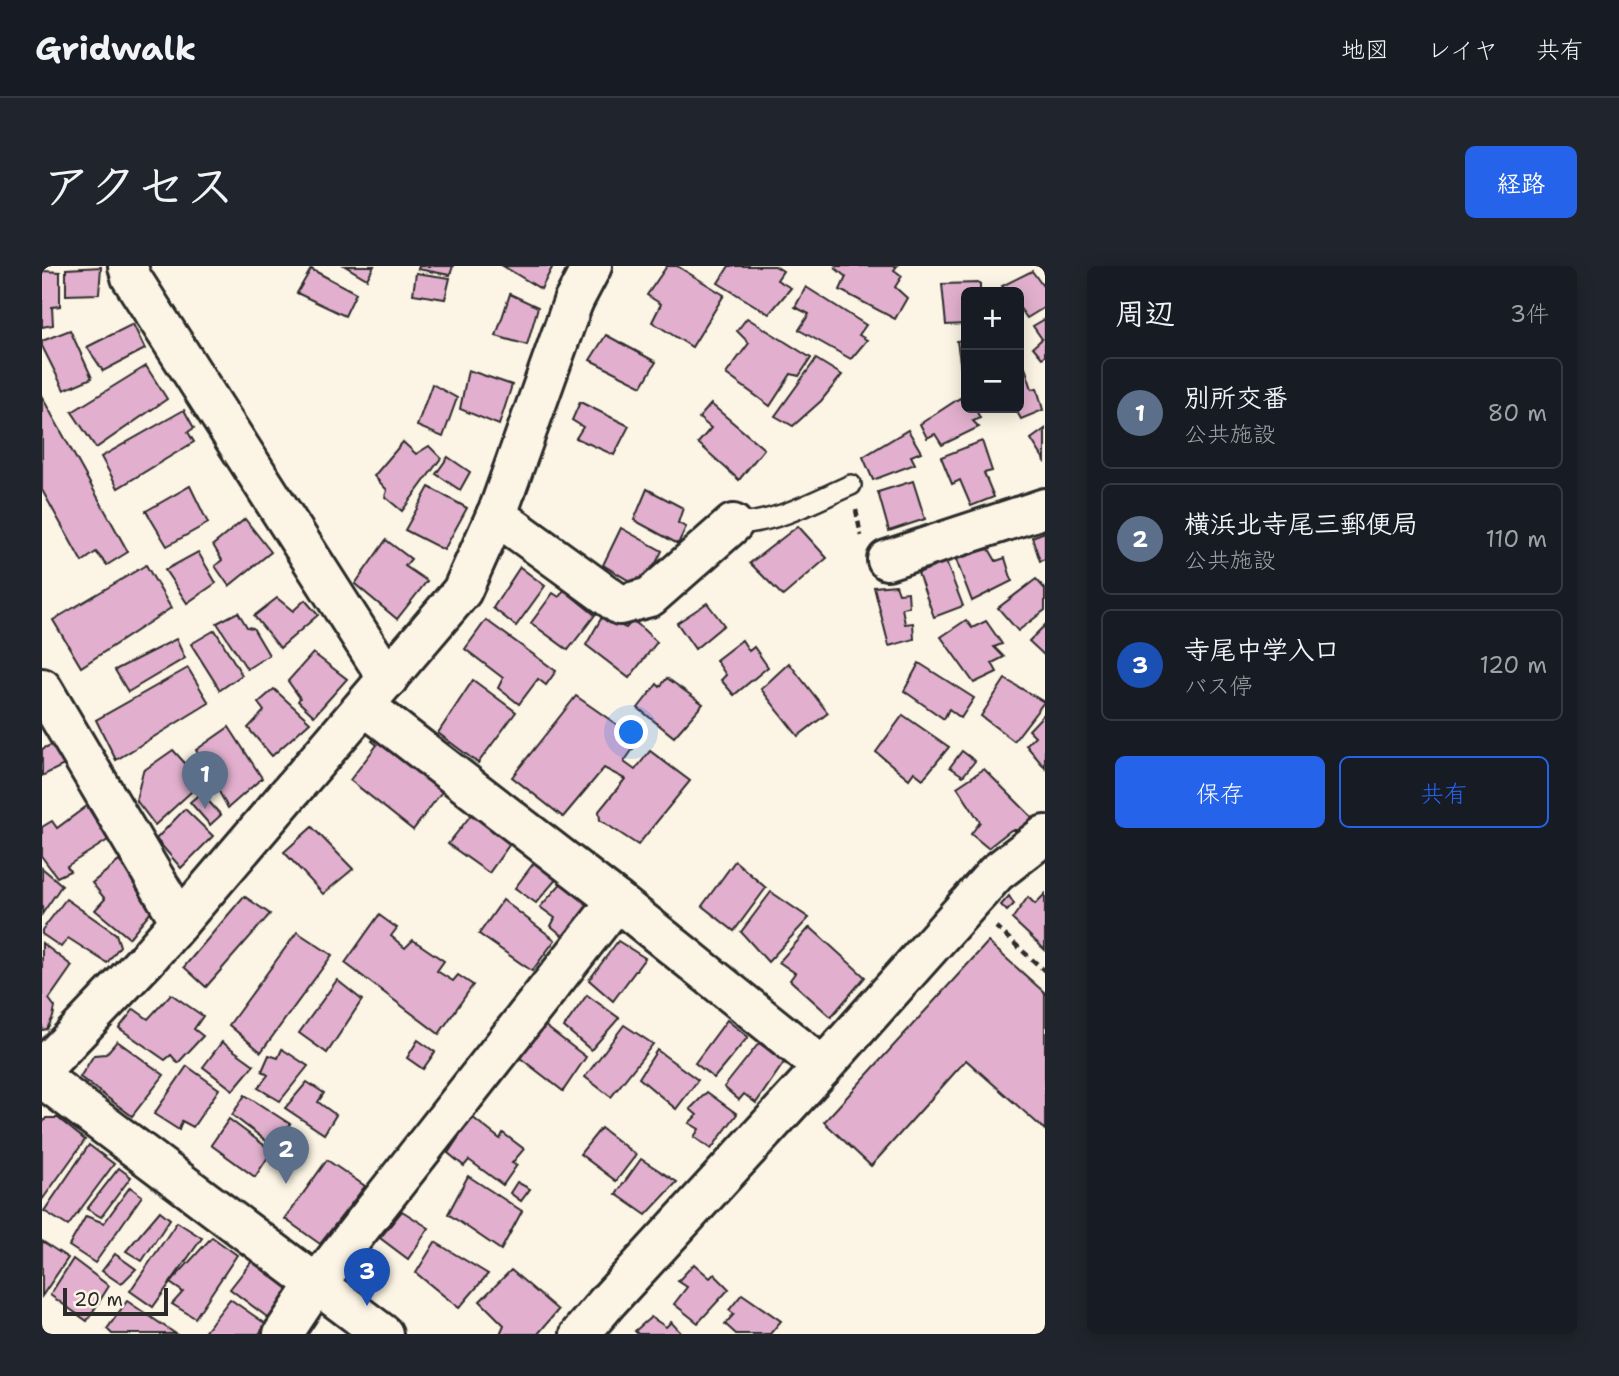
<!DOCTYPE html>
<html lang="ja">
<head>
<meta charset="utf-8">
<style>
  :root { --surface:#171b24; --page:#20242c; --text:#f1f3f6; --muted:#9ea1a6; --line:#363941; --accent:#2563eb }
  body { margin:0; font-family:"Shantell Sans","Klee One",sans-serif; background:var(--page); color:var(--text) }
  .controls { position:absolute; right:21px; top:21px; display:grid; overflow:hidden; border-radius:10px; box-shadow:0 4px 18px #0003 }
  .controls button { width:63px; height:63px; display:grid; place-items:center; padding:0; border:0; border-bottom:2px solid var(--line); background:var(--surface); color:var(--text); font:35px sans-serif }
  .scale { position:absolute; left:21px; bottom:18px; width:105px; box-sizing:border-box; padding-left:7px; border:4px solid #2b2b2b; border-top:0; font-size:19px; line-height:24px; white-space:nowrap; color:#2b2b2b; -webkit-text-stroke:5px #fcf5e5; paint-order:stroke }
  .you { position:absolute; left:590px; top:467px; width:24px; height:24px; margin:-18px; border:5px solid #fff; border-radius:50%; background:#1a73e8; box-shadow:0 0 0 10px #1a73e833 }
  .badge { display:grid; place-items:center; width:46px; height:46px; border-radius:50%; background:var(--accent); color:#fff; font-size:23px; font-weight:700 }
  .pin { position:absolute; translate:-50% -58px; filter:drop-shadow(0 2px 4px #0008) }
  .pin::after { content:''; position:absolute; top:37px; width:24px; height:21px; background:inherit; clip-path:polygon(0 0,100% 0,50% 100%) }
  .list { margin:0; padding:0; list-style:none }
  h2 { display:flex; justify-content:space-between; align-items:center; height:91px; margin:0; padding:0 28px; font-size:30px }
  h2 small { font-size:23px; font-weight:400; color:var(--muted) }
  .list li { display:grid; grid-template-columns:46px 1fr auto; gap:21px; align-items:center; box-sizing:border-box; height:112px; margin:0 14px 14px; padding:0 14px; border:2px solid var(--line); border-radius:10px }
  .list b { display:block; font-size:26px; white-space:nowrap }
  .list p { margin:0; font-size:23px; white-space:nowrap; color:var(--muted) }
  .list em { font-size:23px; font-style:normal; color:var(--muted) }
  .actions { display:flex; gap:14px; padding:21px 28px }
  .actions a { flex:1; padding:16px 0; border:2px solid var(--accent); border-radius:10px; text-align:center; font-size:24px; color:var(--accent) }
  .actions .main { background:var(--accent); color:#fff }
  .map { position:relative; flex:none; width:1003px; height:1068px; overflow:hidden; border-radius:10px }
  header { display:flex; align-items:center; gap:42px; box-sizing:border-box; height:98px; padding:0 35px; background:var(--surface); border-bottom:2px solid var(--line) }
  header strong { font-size:33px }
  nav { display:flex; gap:38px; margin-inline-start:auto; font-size:24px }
  .intro { display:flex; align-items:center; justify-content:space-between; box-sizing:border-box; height:168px; padding:0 42px }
  h1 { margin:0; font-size:49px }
  .button { padding:18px 32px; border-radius:10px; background:var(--accent); color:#fff; font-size:24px; font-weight:700 }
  main { display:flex; gap:42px; padding:0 42px }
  aside { flex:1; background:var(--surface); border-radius:10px; box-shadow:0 4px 18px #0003 }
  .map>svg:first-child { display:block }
  .building { fill:#e2b0ce; stroke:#2b2b2b; stroke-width:2 }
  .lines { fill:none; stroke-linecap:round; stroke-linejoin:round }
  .lane-casing { stroke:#2b2b2b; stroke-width:24 }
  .street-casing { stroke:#2b2b2b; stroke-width:44 }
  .secondary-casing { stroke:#2b2b2b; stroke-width:44 }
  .path { stroke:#2b2b2b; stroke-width:4.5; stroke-dasharray:7 5; stroke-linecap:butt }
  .lane { stroke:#fcf5e5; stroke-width:19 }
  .street { stroke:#fcf5e5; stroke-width:38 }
  .secondary { stroke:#fcf5e5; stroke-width:38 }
</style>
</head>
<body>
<header>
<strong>Gridwalk</strong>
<nav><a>地図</a><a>レイヤ</a><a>共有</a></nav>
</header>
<div class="intro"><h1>アクセス</h1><a class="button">経路</a></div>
<main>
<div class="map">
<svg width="1003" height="1068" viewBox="0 0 1003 1068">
  <rect width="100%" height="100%" fill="#fcf5e5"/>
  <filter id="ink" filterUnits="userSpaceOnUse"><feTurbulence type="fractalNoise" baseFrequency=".0143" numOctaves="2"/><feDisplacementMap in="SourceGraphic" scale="14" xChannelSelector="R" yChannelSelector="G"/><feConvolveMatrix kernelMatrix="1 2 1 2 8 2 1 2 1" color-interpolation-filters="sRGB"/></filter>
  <g filter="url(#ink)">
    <g class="building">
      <polygon points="303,0 332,0 325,13"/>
      <polygon points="377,0 411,0 408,9 376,3"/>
      <polygon points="461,0 511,0 499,23"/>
      <polygon points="625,0 635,0 682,29 650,81 610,56 619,38 605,29"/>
      <polygon points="687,0 733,0 741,5 735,14 749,22 727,48 676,17"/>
      <polygon points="794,0 855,0 852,4 860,10 853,21 865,32 853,53 798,24 804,11 793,2"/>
      <polygon points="59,1 57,28 24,29 24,3"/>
      <polygon points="269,3 314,27 303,50 255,27"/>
      <polygon points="0,5 18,6 18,40 10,41 11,59 0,61"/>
      <polygon points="990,5 1003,23 1003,41 985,52 977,41 977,26 965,26 960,20"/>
      <polygon points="374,7 408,12 403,33 371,28"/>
      <polygon points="938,17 938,26 924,26 924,58 904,59 900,18"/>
      <polygon points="764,21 824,59 817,69 825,74 809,93 757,64 767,48 753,41"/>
      <polygon points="468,28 496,41 485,79 454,70"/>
      <polygon points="705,52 769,92 757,110 749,108 728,140 684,108 707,77 695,65"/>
      <polygon points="1003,53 1003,90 1000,92 991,81 1000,73 991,60"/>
      <polygon points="91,58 103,83 61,105 45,81"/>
      <polygon points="28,64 50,112 22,124 0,80 0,75"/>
      <polygon points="564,69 614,96 600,120 548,94"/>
      <polygon points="924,73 924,102 919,103 915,75"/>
      <polygon points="774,93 800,109 779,135 751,160 733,150"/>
      <polygon points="104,100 125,133 54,182 30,146"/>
      <polygon points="983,101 990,123 995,122 1001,144 979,153 973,142 977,142 977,103"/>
      <polygon points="426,104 470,119 457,159 418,143"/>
      <polygon points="390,118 415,132 401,171 375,160"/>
      <polygon points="0,131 86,286 65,299 54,286 40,296 0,224"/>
      <polygon points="918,132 924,142 933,142 938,152 931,155 937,161 900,179 893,168 885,172 878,158"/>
      <polygon points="538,136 587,160 572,189 534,172 541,161 530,154"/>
      <polygon points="669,138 722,183 697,214 656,177 669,162 657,152"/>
      <polygon points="142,144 152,162 146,166 152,176 76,222 59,191"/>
      <polygon points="1003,163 1003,195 989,173"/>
      <polygon points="866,164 879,186 869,190 873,198 831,214 821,191"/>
      <polygon points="940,175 950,205 942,207 952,231 929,240 918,214 910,218 899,191"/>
      <polygon points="361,176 374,188 387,180 399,192 360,245 343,231 345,224 332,210"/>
      <polygon points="406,191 428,206 418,224 394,208"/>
      <polygon points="871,215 883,253 847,265 836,226"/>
      <polygon points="148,220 166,257 125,280 104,245"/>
      <polygon points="387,221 425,242 402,284 363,264"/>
      <polygon points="605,223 641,242 636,257 644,261 636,278 592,254"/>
      <polygon points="203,253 229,286 187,320 173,300 180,294 171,279"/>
      <polygon points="756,260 785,292 741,330 708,297"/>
      <polygon points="579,262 620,285 609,307 591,317 561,299"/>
      <polygon points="1003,266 1003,293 998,295 990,271"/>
      <polygon points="344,274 369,293 363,300 385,315 355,353 313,318"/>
      <polygon points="947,283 954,295 963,292 970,315 930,335 913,291"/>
      <polygon points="156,286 174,317 145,337 123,304"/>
      <polygon points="904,296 921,340 892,351 876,307"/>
      <polygon points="104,299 129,342 39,401 11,354"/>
      <polygon points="478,301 503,320 474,360 451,342"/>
      <polygon points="994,313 1003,323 1003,344 976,365 956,342"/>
      <polygon points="854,319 857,327 866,326 867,341 860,342 863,358 871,357 872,373 847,380 832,321"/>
      <polygon points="522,324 553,349 526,384 489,357 511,327 517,331"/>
      <polygon points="235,332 251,345 263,334 276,349 238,382 212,350"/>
      <polygon points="665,337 682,359 653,383 635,357"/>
      <polygon points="196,346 205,361 211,362 227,389 205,403 175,357"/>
      <polygon points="560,351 584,362 591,354 615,376 587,412 544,379"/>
      <polygon points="444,354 514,405 504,419 496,413 477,438 456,422 461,412 423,383"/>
      <polygon points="924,354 930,362 944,355 960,378 952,381 962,391 950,397 955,406 932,417 899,371"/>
      <polygon points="1003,359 1003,390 987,375"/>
      <polygon points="173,364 200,409 178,424 149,378"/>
      <polygon points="134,373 143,392 86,426 73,404"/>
      <polygon points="700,374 707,385 712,381 726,401 692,429 679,414 684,409 674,394"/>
      <polygon points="271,387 305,413 272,450 256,435 258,432 246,415"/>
      <polygon points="747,397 786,447 756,470 719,423"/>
      <polygon points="877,397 932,432 919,452 907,443 902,453 862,425"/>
      <polygon points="146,402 167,437 74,494 54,454"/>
      <polygon points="625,412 661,438 632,471 596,442 615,418 618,421"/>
      <polygon points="963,413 1002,436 972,475 939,450"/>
      <polygon points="431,414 474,446 436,497 396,467"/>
      <polygon points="232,423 268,456 230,490 206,462 222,445 216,437"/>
      <polygon points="534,430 597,474 582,496 593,504 608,485 648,515 596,579 558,554 557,545 583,513 562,502 521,551 470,511"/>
      <polygon points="1003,447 1003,502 984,479 993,470 987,464"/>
      <polygon points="861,449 907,481 881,513 872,506 867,513 834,486"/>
      <polygon points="187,461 220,512 186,542 154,484"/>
      <polygon points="338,468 405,519 371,564 308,514 335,479 330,475"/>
      <polygon points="20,474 32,494 0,510 0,483"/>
      <polygon points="131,484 160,516 113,559 94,534 101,505"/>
      <polygon points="920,485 933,495 921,510 908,501"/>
      <polygon points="942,503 990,551 979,564 969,564 946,582 929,568 938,556 915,521"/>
      <polygon points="159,527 179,549 168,559 148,536"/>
      <polygon points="45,540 66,574 25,600 28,605 15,611 0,591 0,561 10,555 15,562"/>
      <polygon points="143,543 171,570 139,602 114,573"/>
      <polygon points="429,549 470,575 447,607 406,578"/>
      <polygon points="270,561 311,603 281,628 242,586"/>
      <polygon points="494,594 517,610 494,637 473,622"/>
      <polygon points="77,595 114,639 87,672 53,644 63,633 50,617"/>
      <polygon points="693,595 724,622 692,665 660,640"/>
      <polygon points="0,602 20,619 0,648"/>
      <polygon points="522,614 550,635 544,640 552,645 527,675 509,660 513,652 498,641"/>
      <polygon points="729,626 767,652 726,696 699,666"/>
      <polygon points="1003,628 1003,684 970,653 986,631 993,638"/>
      <polygon points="202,630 228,648 164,721 142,701"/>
      <polygon points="967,630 972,638 965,645 959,639"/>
      <polygon points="24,633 74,668 78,680 65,697 26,672 19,681 0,668 0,664"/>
      <polygon points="461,634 513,674 490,705 437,668"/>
      <polygon points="337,649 355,662 349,670 363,682 371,674 402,695 395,705 411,715 416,709 431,719 397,768 303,697"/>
      <polygon points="768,661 823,711 789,751 748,714 753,707 737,696"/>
      <polygon points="255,666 290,689 219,786 187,759"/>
      <polygon points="576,675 603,692 571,735 547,714"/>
      <polygon points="946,676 1003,727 1003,864 924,794 829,900 782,856"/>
      <polygon points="0,677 30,700 7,733 13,741 11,751 5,763 0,764"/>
      <polygon points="295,714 320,734 285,787 257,767"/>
      <polygon points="129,728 161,750 152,763 161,770 136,797 129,789 123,794 77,762 92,743 106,753"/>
      <polygon points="545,729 577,752 549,784 522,761"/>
      <polygon points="685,754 706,771 672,812 653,797"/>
      <polygon points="498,756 544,791 521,825 473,788"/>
      <polygon points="582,759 611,778 569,831 543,811"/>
      <polygon points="376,774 393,786 381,803 365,792"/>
      <polygon points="75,775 122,809 90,850 38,811 52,789 64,788"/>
      <polygon points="180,776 212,799 191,824 161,801"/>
      <polygon points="717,777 743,795 714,837 702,828 697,834 682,821"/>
      <polygon points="240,783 266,800 238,835 216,822 226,809 220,805 227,789 236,792"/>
      <polygon points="615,784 656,814 634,843 597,812"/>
      <polygon points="145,800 177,823 151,861 140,855 137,864 112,848"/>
      <polygon points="265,816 282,827 276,836 294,849 282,868 243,842"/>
      <polygon points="665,826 695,848 669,883 652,871 657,863 647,857 655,849 648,843"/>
      <polygon points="203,829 248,858 231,880 190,849"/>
      <polygon points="430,851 458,873 461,867 482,883 470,897 475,899 461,919 427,894 422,900 406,887"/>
      <polygon points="4,852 16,852 43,874 0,934 0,858"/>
      <polygon points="187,853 230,885 213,911 169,879"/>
      <polygon points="559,862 594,889 574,915 538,888"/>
      <polygon points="47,879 72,898 26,960 2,945"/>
      <polygon points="599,893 635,916 604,949 574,928"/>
      <polygon points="285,894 323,920 278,978 243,953"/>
      <polygon points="77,902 89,911 59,951 45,943"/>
      <polygon points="426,910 480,945 459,984 406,948"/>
      <polygon points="475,916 488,923 479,935 468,927"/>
      <polygon points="88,921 100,930 53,997 27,980 44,950 62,957"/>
      <polygon points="118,945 128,953 100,995 84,985"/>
      <polygon points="360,945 387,962 366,993 338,972"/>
      <polygon points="135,956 160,972 111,1041 88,1025"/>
      <polygon points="170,971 195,989 153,1052 130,1038 141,1026 128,1017"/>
      <polygon points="0,975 26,992 0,1030"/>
      <polygon points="393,976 446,1008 417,1042 374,1007"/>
      <polygon points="73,988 94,1003 79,1018 60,1005"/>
      <polygon points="31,993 67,1020 45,1055 8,1029"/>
      <polygon points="210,995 249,1025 233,1057 188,1023"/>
      <polygon points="652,998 668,1012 672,1008 687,1023 656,1057 632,1038 645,1021 636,1015"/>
      <polygon points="469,1004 516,1044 496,1068 458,1068 462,1059 438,1035"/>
      <polygon points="700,1028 739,1055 728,1068 694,1068 683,1058 692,1048 687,1044"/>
      <polygon points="188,1033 224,1058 217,1068 161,1068"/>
      <polygon points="85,1035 134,1068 70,1068 65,1063"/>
      <polygon points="609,1051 624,1061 629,1056 640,1068 596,1068 593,1065"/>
    </g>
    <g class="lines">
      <g class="lane-casing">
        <path id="lane" d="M 691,258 C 732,258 772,235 809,219"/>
      </g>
      <g class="street-casing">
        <g id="street">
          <polyline points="86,0 89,11 346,413"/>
          <polyline points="531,36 550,0"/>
          <polyline points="454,249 578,339 608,331 691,258"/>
          <polyline points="845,294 1003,242"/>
          <polyline points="0,422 138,655"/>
          <polyline points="323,440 575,635 781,801"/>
          <polyline points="241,1068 275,1017 575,635"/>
          <polyline points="538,1068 567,1034 781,801 954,607 1003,569"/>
        </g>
      </g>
      <g class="secondary-casing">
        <g id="secondary">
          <polyline points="0,803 104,694 138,655 420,325 458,240 531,36"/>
          <polyline points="0,812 341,1068"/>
        </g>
      </g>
      <g class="path">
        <polyline points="814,244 819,270"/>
        <polyline points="954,661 1003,705"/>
      </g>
      <use href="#lane" class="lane"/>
      <use href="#street" class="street"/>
      <use href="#secondary" class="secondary"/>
    </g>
  </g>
</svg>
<div class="controls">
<button>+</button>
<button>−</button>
</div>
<div class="scale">20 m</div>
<div class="you"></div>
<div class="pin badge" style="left:163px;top:543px;background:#5c6f8a">1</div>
<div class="pin badge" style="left:244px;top:918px;background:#5c6f8a">2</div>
<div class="pin badge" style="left:325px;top:1040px;background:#1a4fb4">3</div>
</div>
<aside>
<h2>周辺<small>3件</small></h2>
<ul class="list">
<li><span class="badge" style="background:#5c6f8a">1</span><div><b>別所交番</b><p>公共施設</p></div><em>80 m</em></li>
<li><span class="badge" style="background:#5c6f8a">2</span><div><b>横浜北寺尾三郵便局</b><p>公共施設</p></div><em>110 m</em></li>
<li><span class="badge" style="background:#1a4fb4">3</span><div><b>寺尾中学入口</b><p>バス停</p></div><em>120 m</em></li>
</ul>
<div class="actions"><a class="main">保存</a><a>共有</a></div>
</aside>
</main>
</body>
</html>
